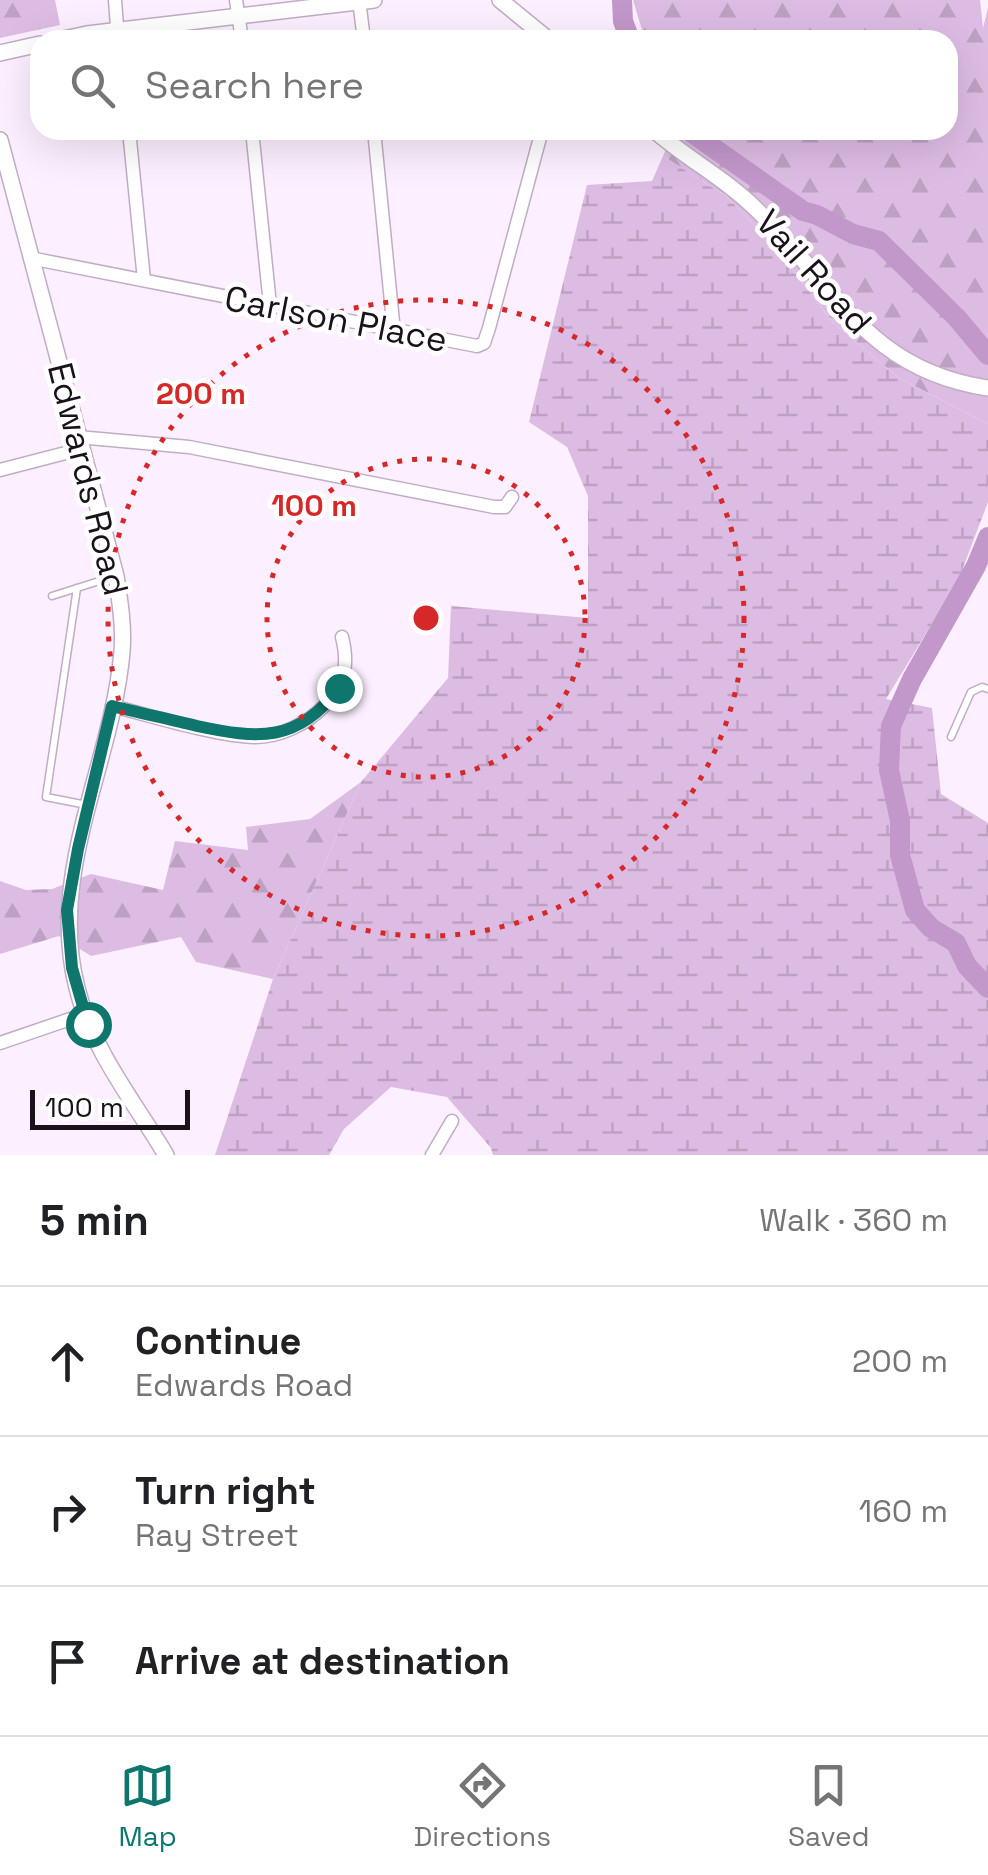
<!DOCTYPE html>
<html lang="en">
<head>
<meta charset="utf-8">
<style>
  :root { --surface:#fff; --page:#f6f6f6; --text:#202124; --muted:#757577; --line:#e0e0e0; --accent:#0f766e }
  body { margin:0; font-family:"Space Grotesk",sans-serif; background:var(--page); color:var(--text) }
  .scale { position:absolute; left:30px; bottom:25px; width:160px; box-sizing:border-box; padding-left:10px; border:5px solid #1a121b; border-top:0; font-size:28px; line-height:35px; white-space:nowrap; color:#1a121b; -webkit-text-stroke:8px #fff; paint-order:stroke }
  .stop { position:absolute; width:30px; height:30px; margin:-22px; border:8px solid #0f766e; border-radius:50%; background:#fff }
  .stop.end { background:#0f766e; border-color:#fff; box-shadow:0 2px 10px #0008 }
  .list { margin:0; padding:0; list-style:none }
  h2 { display:flex; justify-content:space-between; align-items:center; height:130px; margin:0; padding:0 40px; font-size:42px }
  h2 small { font-size:32px; font-weight:400; color:var(--muted) }
  .list li { display:grid; grid-template-columns:65px 1fr auto; gap:30px; align-items:center; box-sizing:border-box; height:150px; padding:0 40px; border-top:2px solid var(--line) }
  .list b { display:block; font-size:38px; white-space:nowrap }
  .list p { margin:0; font-size:32px; white-space:nowrap; color:var(--muted) }
  .list em { font-size:32px; font-style:normal; color:var(--muted) }
  .icon { flex:none; width:55px; height:55px; fill:none; stroke:currentColor; stroke-width:2; stroke-linecap:round; stroke-linejoin:round }
  .map { position:relative; flex:none; width:988px; height:1155px; overflow:hidden }
  .search { position:absolute; background:var(--surface); box-shadow:0 10px 40px #0002; left:30px; right:30px; top:30px; height:110px; display:flex; align-items:center; gap:25px; box-sizing:border-box; padding:0 35px; border-radius:30px; color:var(--muted); font-size:38px }
  .sheet { height:580px; background:var(--surface) }
  nav { display:flex; justify-content:space-around; align-items:center; box-sizing:border-box; height:140px; border-top:2px solid var(--line); background:var(--surface); font-size:28px; color:var(--muted) }
  nav a { display:grid; justify-items:center; gap:5px }
  nav .on { color:var(--accent) }
  .map>svg:first-child { display:block }
  .forest { fill:url(#forest-firs) }
  .wetland { fill:url(#wetland-marsh) }
  .lines { fill:none; stroke-linecap:round; stroke-linejoin:round }
  .river { stroke:#c297ca; stroke-width:20 }
  .service-casing { stroke:#c1acc5; stroke-width:9 }
  .minor-casing { stroke:#c1acc5; stroke-width:15 }
  .tertiary-casing { stroke:#c1acc5; stroke-width:18 }
  .service { stroke:#fff; stroke-width:6 }
  .minor { stroke:#fff; stroke-width:12 }
  .tertiary { stroke:#fff; stroke-width:15 }
  .route { stroke:#0f766e; stroke-width:12 }
  .ring { fill:none; stroke:#d62828; stroke-width:5; stroke-dasharray:5 10 }
  .labels { text-anchor:middle; dominant-baseline:central; stroke-width:9; stroke-linejoin:round; paint-order:stroke }
  .street-label { font-size:35px; fill:#1a121b; stroke:#fff }
  .centre { fill:#d62828; stroke:#fff; stroke-width:5 }
  .ring-label { font-size:30px; text-anchor:middle; font-weight:bold; fill:#d62828; stroke:#fff; stroke-width:9; stroke-linejoin:round; paint-order:stroke }
</style>
</head>
<body>
<div class="map">
<svg width="988" height="1155" viewBox="0 0 988 1155">
  <defs>
    <pattern id="forest-firs" width="22" height="20" patternUnits="userSpaceOnUse" patternTransform="scale(2.5)"><rect width="22" height="20" fill="#ddbce3"/><path d="M5 1l3.5 6h-7zM16 11l3.5 6h-7z" fill="#bda1c2"/></pattern>
    <pattern id="wetland-marsh" width="20" height="14" patternUnits="userSpaceOnUse" patternTransform="scale(2.5)"><rect width="20" height="14" fill="#ddbce3"/><path d="M1 5h8M5 5V1M11 12h8M15 12V8" fill="none" stroke="#bda1c2"/></pattern>
  </defs>
  <rect width="100%" height="100%" fill="#fcefff"/>
  <g class="forest">
    <polygon points="0,0 55,0 60,25 0,38"/>
    <polygon points="633,0 980,0 983,28 988,8 988,424 899,378 832,322 782,254 726,196 663,156 674,130 948,130 948,40 645,40"/>
    <polygon points="361,782 273,979 196,962 181,937 91,956 59,936 0,954 0,881 26,890 52,889 91,874 163,890 175,841 248,850 246,827 310,819"/>
  </g>
  <polygon class="wetland" points="663,156 726,196 782,254 832,322 899,378 988,424 988,502 958,581 886,699 932,708 941,794 988,823 988,1155 493,1155 491,1148 447,1097 391,1087 344,1129 329,1155 215,1155 273,979 361,782 448,678 451,606 588,618 588,496 567,447 529,422 587,185 652,181"/>
  <g class="lines">
    <g class="river">
      <polyline points="622,0 623,21 630,40"/>
      <polyline points="688,130 803,211 817,215 853,234 879,241 957,318 988,355"/>
      <polyline points="988,537 976,566 912,679 891,726 889,770 900,821 900,855 915,910 931,928 956,943 967,966 988,988"/>
    </g>
    <g class="service-casing">
      <g id="service">
        <polyline points="77,588 46,797 87,805"/>
        <polyline points="52,596 115,576"/>
        <polyline points="951,737 971,692 982,687 988,689"/>
      </g>
    </g>
    <g class="minor-casing">
      <g id="minor">
        <polyline points="115,0 118,40"/>
        <polyline points="236,0 242,40"/>
        <polyline points="359,0 364,40"/>
        <polyline points="129,130 144,280"/>
        <polyline points="252,130 270,305"/>
        <polyline points="374,130 394,332"/>
        <polyline points="30,258 477,346 484,343 489,328 542,130"/>
        <polyline points="78,437 189,447 494,507 505,507 512,497"/>
        <polyline points="0,470 81,449"/>
        <path d="M 112,706 C 152,716 216,736 255,737 C 280,737 307,724 324,706 C 345,685 349,665 342,637"/>
        <polyline points="0,1043 85,1014"/>
        <polyline points="432,1155 452,1121"/>
      </g>
    </g>
    <g class="tertiary-casing">
      <g id="tertiary">
        <polyline points="500,0 549,40"/>
        <polyline points="59,40 87,34 374,0"/>
        <polyline points="0,53 40,44"/>
        <path d="M 654,130 C 687,159 726,179 757,210 C 836,286 866,370 988,388"/>
        <path d="M 0,140 L 116,576 C 120,601 124,626 122,652 C 112,765 47,872 77,988 C 92,1050 133,1100 166,1155"/>
      </g>
    </g>
    <use href="#service" class="service"/>
    <use href="#minor" class="minor"/>
    <use href="#tertiary" class="tertiary"/>
  </g>
  <g class="lines">
    <path class="route" d="M 88,1024 L 72,968 L 67,910 L 78,849 L 112,706 C 140,713 169,719 197,726 C 258,739 298,743 339,688"/>
  </g>
  <g class="ring">
    <circle cx="426" cy="618" r="159"/>
    <circle cx="426" cy="618" r="318"/>
  </g>
  <g class="labels">
    <g class="street-label">
      <text transform="translate(814 272) rotate(48)">Vail Road</text>
      <text transform="translate(336 319) rotate(11)">Carlson Place</text>
      <text transform="translate(88 479) rotate(76)">Edwards Road</text>
    </g>
  </g>
  <circle cx="426" cy="618" r="15" class="centre"/>
  <g class="ring-label">
    <text x="201" y="404">200 m</text>
    <text x="314" y="516">100 m</text>
  </g>
</svg>
<div class="scale">100 m</div>
<div class="stop" style="left:88px;top:1024px"></div>
<div class="stop end" style="left:339px;top:688px"></div>
<div class="search"><svg class="icon" aria-label="search" viewBox="0 0 24 24"><circle cx="10" cy="10" r="6"/><path d="M15 15l6 6"/></svg>Search here</div>
</div>
<section class="sheet">
<h2>5 min<small>Walk · 360 m</small></h2>
<ul class="list">
<li><svg class="icon" aria-label="ahead" viewBox="0 0 24 24"><path d="M12 20V5M6 11l6-6 6 6"/></svg><div><b>Continue</b><p>Edwards Road</p></div><em>200 m</em></li>
<li><svg class="icon" aria-label="right" viewBox="0 0 24 24"><path d="M7 20v-9h11M14 6l5 5-5 5"/></svg><div><b>Turn right</b><p>Ray Street</p></div><em>160 m</em></li>
<li><svg class="icon" aria-label="arrive" viewBox="0 0 24 24"><path d="M6 21V4h12l-3 4 3 4H6"/></svg><div><b>Arrive at destination</b></div></li>
</ul>
</section>
<nav>
<a class="on"><svg class="icon" aria-label="map" viewBox="0 0 24 24"><path d="M3 6l6-2 6 2 6-2v14l-6 2-6-2-6 2zM9 4v14M15 6v14"/></svg>Map</a>
<a><svg class="icon" aria-label="directions" viewBox="0 0 24 24"><path d="M12 3l9 9-9 9-9-9zM9 14v-3h6M13 9l2 2-2 2"/></svg>Directions</a>
<a><svg class="icon" aria-label="saved" viewBox="0 0 24 24"><path d="M7 4h10v16l-5-4-5 4z"/></svg>Saved</a>
</nav>
</body>
</html>
